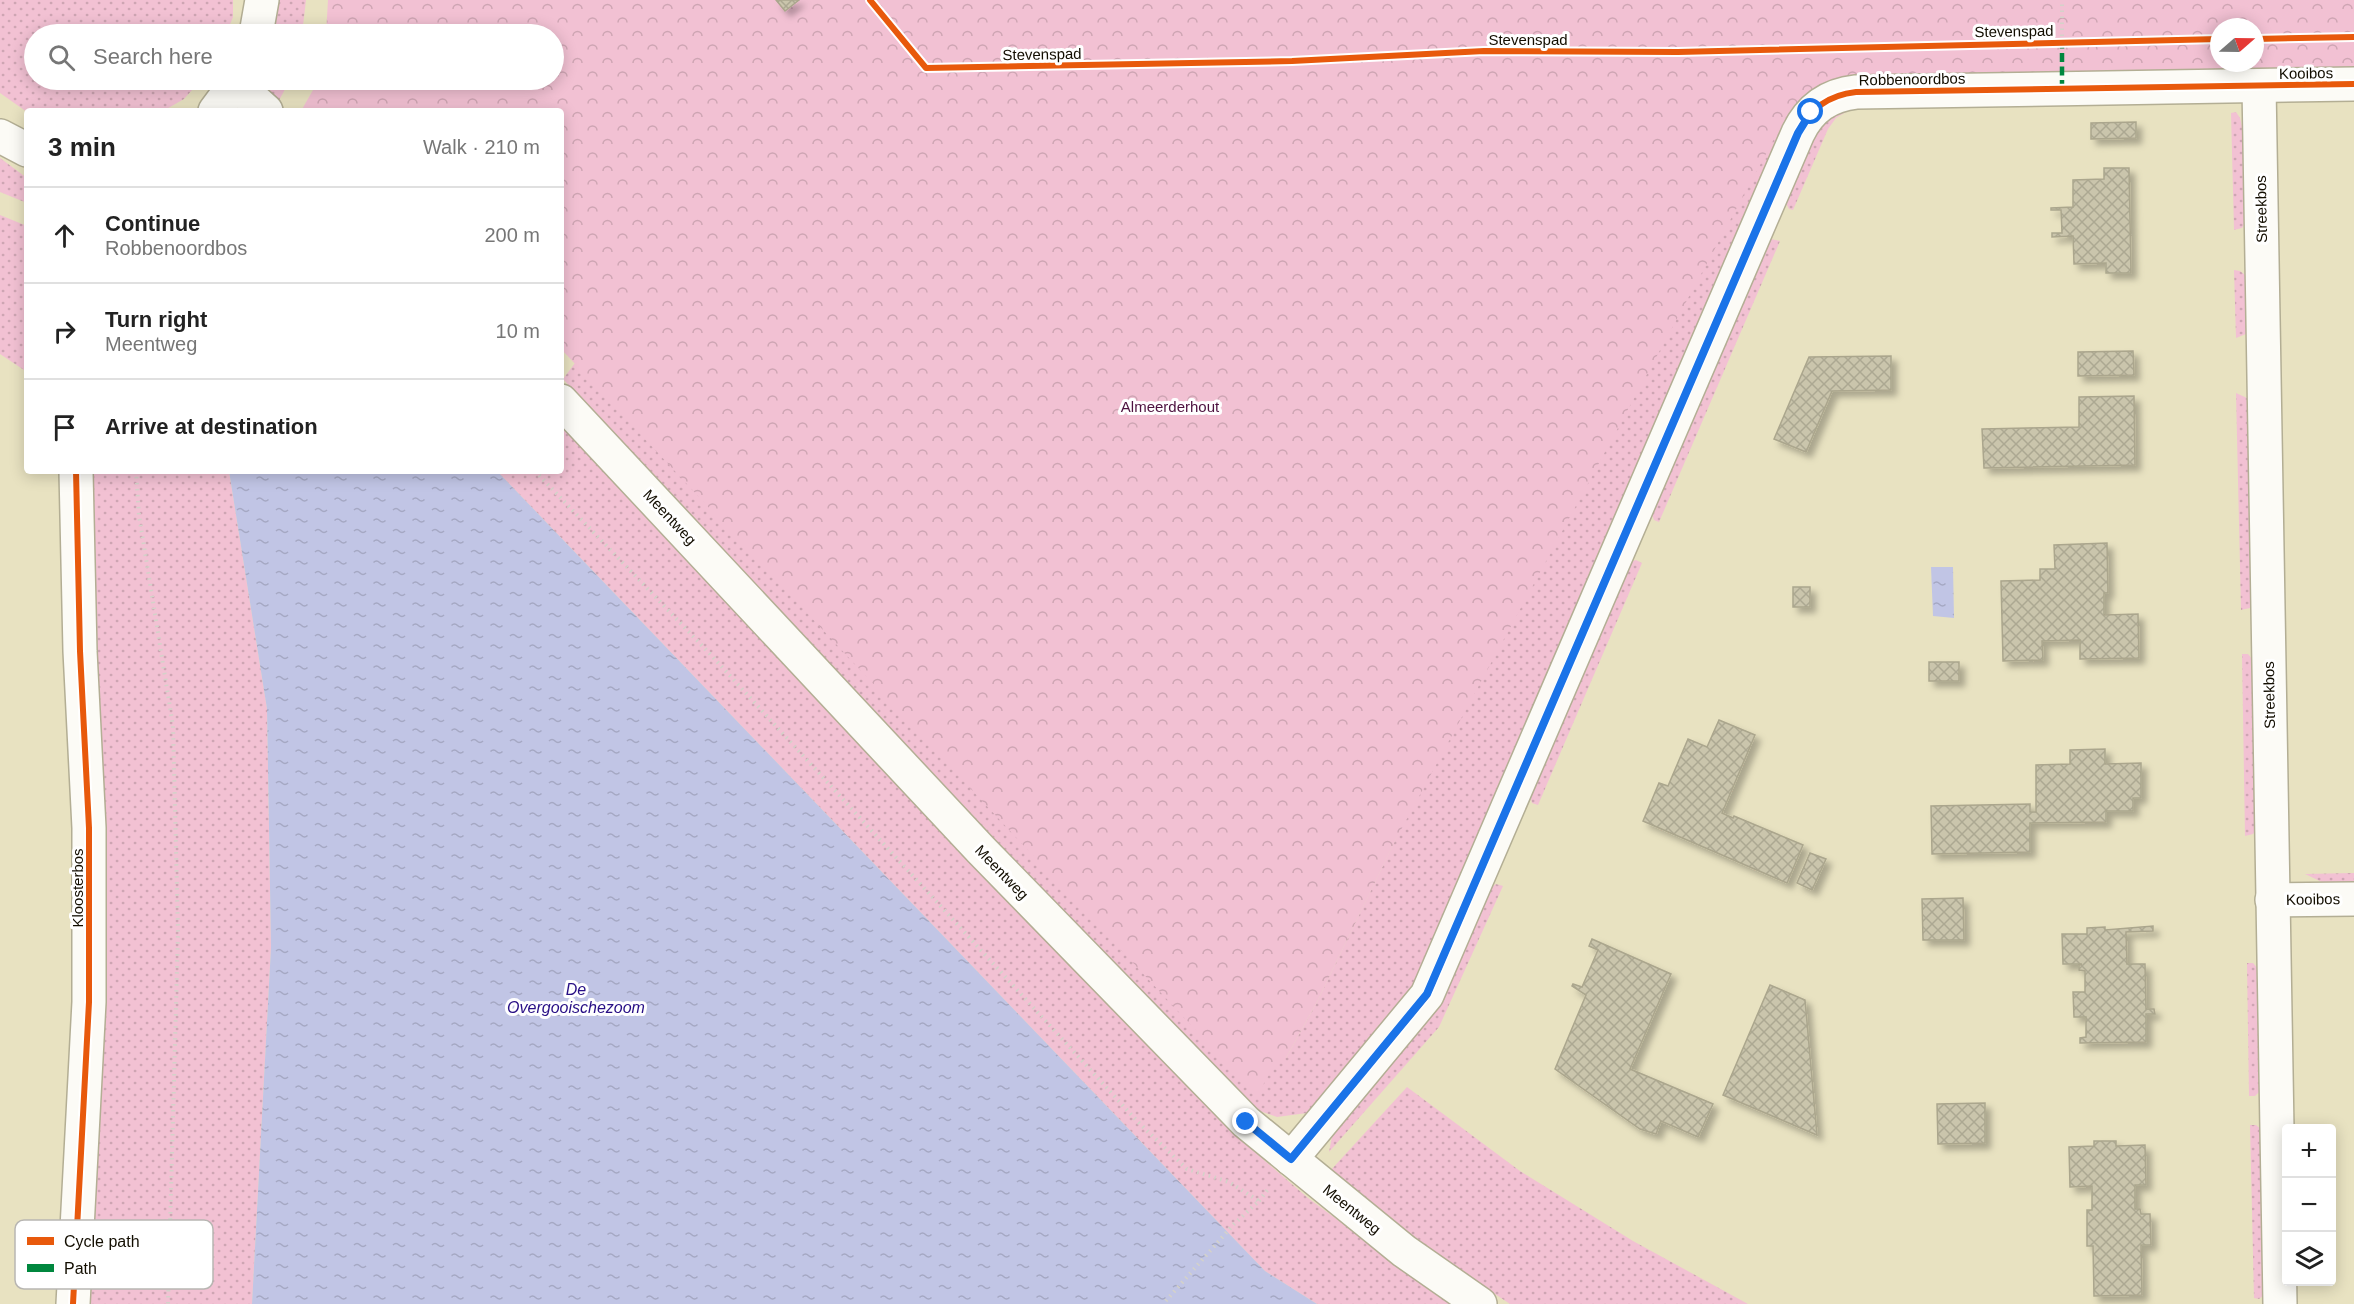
<!DOCTYPE html>
<html lang="en">
<head>
<meta charset="utf-8">
<style>
  :root { --surface:#fff; --page:#f2f2f2; --text:#222; --muted:#767676; --line:#e0e0e0 }
  body { margin:0; font-family:Helvetica,sans-serif; background:var(--page); color:var(--text) }
  .controls { position:absolute; right:18px; bottom:18px; display:grid; overflow:hidden; border-radius:6px; box-shadow:0 3px 15px #0003 }
  .controls button { width:54px; height:54px; display:grid; place-items:center; padding:0; border:0; border-bottom:2px solid var(--line); background:var(--surface); color:var(--text); font:30px sans-serif }
  .compass { position:absolute; left:2210px; top:18px; width:54px; height:54px; border-radius:50%; background:var(--surface); box-shadow:0 3px 15px #0003; rotate:70deg }
  .stop { position:absolute; width:18px; height:18px; margin:-14px; border:4px solid #1a73e8; border-radius:50%; background:#fff }
  .stop.end { background:#1a73e8; border-color:#fff; box-shadow:0 2px 6px #0008 }
  .list { margin:0; padding:0; list-style:none }
  h2 { display:flex; justify-content:space-between; align-items:center; height:78px; margin:0; padding:0 24px; font-size:26px }
  h2 small { font-size:20px; font-weight:400; color:var(--muted) }
  .list li { display:grid; grid-template-columns:39px 1fr auto; gap:18px; align-items:center; box-sizing:border-box; height:96px; padding:0 24px; border-top:2px solid var(--line) }
  .list b { display:block; font-size:22px; white-space:nowrap }
  .list p { margin:0; font-size:20px; white-space:nowrap; color:var(--muted) }
  .list em { font-size:20px; font-style:normal; color:var(--muted) }
  .icon { flex:none; width:33px; height:33px; fill:none; stroke:currentColor; stroke-width:2; stroke-linecap:round; stroke-linejoin:round }
  .map { position:relative; flex:none; width:2354px; height:1304px; overflow:hidden }
  .search { position:absolute; background:var(--surface); box-shadow:0 3px 15px #0003; left:24px; top:24px; width:540px; height:66px; display:flex; align-items:center; gap:15px; box-sizing:border-box; padding:0 21px; border-radius:33px; color:var(--muted); font-size:22px }
  .panel { position:absolute; background:var(--surface); box-shadow:0 3px 15px #0003; left:24px; top:108px; width:540px; height:366px; border-radius:6px }
  .map>svg:first-child { display:block }
  .grass { fill:url(#grass-dots) }
  .forest { fill:url(#forest-crowns); fill-rule:evenodd }
  .water { fill:url(#water-ripples) }
  .building { fill:url(#building-cross-hatch); stroke:#aba68d; stroke-width:1.5; filter:url(#shadow) }
  .lines { fill:none; stroke-linecap:round; stroke-linejoin:round }
  .street-casing { stroke:#b3ae94; stroke-width:36 }
  .secondary-casing { stroke:#b3ae94; stroke-width:36 }
  .path { stroke:#d4d2c9; stroke-width:4; stroke-dasharray:1.5 4.5; stroke-linecap:butt }
  .street { stroke:#fcfbf6; stroke-width:33 }
  .secondary { stroke:#fcfbf6; stroke-width:33 }
  .quiet { stroke:#00873e; stroke-width:4.5; stroke-dasharray:9 4.5; stroke-linecap:butt }
  .cycleway-casing { stroke:#fff; stroke-width:10 }
  .cycleway { stroke:#e8590c; stroke-width:6 }
  .route { stroke:#1a73e8; stroke-width:8 }
  .labels { text-anchor:middle; dominant-baseline:central; stroke-width:6; stroke-linejoin:round; paint-order:stroke }
  .street-label { font-size:15px; fill:#120d00; stroke:#fff }
  .park-label { font-size:15px; fill:#4d113f; stroke:#fff }
  .water-label { font-size:16px; font-style:italic; fill:#280f85; stroke:#fff }
  .key { fill:#fff; stroke:#b8b6b2; stroke-width:1.5 }
  .key-label { font-size:16px; fill:#120d00 }
</style>
</head>
<body>
<div class="map">
<svg width="2354" height="1304" viewBox="0 0 2354 1304">
  <defs>
    <pattern id="grass-dots" width="8" height="8" patternUnits="userSpaceOnUse" patternTransform="scale(1.5)"><rect width="8" height="8" fill="#f2c1d3"/><path d="M2 2h.1M6 6h.1" fill="none" stroke="#cea5b3" stroke-width="1.8" stroke-linecap="round"/></pattern>
    <pattern id="forest-crowns" width="20" height="18" patternUnits="userSpaceOnUse" patternTransform="scale(1.5)"><rect width="20" height="18" fill="#f2c1d3"/><path d="M2 6a3 3 0 1 1 6 0M12 15a3 3 0 1 1 6 0" fill="none" stroke="#cea5b3"/></pattern>
    <pattern id="water-ripples" width="26" height="14" patternUnits="userSpaceOnUse" patternTransform="scale(1.5)"><rect width="26" height="14" fill="#c1c5e5"/><path d="M2 4q2-2 4 0t4 0M15 11q2-2 4 0t4 0" fill="none" stroke="#a5a8c3"/></pattern>
    <pattern id="building-cross-hatch" width="8" height="8" patternUnits="userSpaceOnUse" patternTransform="scale(1.5)"><rect width="8" height="8" fill="#cac5ac"/><path d="M0 0l8 8M0 8l8-8" fill="none" stroke="#aca892"/></pattern>
    <filter id="shadow"><feDropShadow dx="5.5" dy="5.5" stdDeviation="3" flood-color="#0004"/></filter>
  </defs>
  <rect width="100%" height="100%" fill="#e8e2c1"/>
  <g class="grass">
    <polygon points="0,0 233,0 233,17 226,34 34,34 34,80 201,80 184,99 163,111 27,112 0,93"/>
    <polygon points="278,0 306,0 302,34 273,34"/>
    <polygon points="1773,58 2255,63 2354,69 1828,81 1789,113 1414,986 1339,1078 1307,1113 1277,1117 1257,1110 994,839 563,379 608,319 1286,1058 1317,1002"/>
    <polygon points="267,80 290,80 277,104 266,85"/>
    <path d="M 1851,109 L 1836,118 L 1828,129 L 1793,210 L 1789,209 L 1786,203 L 1817,131 C 1826,119 1837,113 1851,109 Z"/>
    <polygon points="2236,112 2240,118 2243,131 2245,223 2242,228 2234,230 2231,113"/>
    <polygon points="0,158 27,178 27,203 0,192"/>
    <polygon points="0,215 27,226 27,372 0,354"/>
    <polygon points="1771,239 1780,241 1659,522 1654,520 1651,512 1767,243"/>
    <polygon points="2234,270 2240,271 2245,275 2247,328 2246,334 2236,338"/>
    <polygon points="2236,393 2247,398 2248,404 2252,604 2250,608 2241,610"/>
    <polygon points="561,425 969,861 1235,1135 1308,1198 1451,1304 1317,1304 1265,1271 497,471 561,471"/>
    <polygon points="93,471 229,471 267,709 271,947 252,1304 86,1304 89,509"/>
    <polygon points="1636,560 1642,563 1538,805 1532,803 1530,795 1630,562"/>
    <polygon points="2242,654 2248,654 2253,660 2257,828 2253,834 2245,836"/>
    <polygon points="2354,873 2354,883 2326,884 2305,874"/>
    <polygon points="1496,884 1503,886 1439,1027 1329,1152 1333,1132 1491,888"/>
    <polygon points="2247,963 2253,963 2259,970 2261,1090 2255,1096 2249,1096"/>
    <polygon points="1407,1087 1520,1171 1633,1241 1748,1304 1510,1304 1414,1240 1330,1171"/>
    <polygon points="2250,1125 2256,1125 2262,1130 2264,1295 2259,1299 2254,1298"/>
  </g>
  <path class="forest" d="M 328,0 L 2354,0 L 2354,71 L 1827,79 L 1787,115 L 1396,839 L 1317,1002 L 1286,1058 L 1279,1056 L 1257,1096 L 563,351 L 561,353 L 561,111 L 301,111 L 313,90 L 316,80 L 554,80 L 554,34 L 326,34 ZM 2219,27 L 2255,27 L 2255,63 L 2219,63 Z"/>
  <g class="water">
    <polygon points="229,471 497,471 1265,1271 1317,1304 252,1304 271,947 267,709"/>
    <polygon points="1931,567 1953,567 1954,618 1933,616"/>
  </g>
  <g class="building">
    <polygon points="776,0 799,0 785,11"/>
    <polygon points="2136,122 2136,138 2091,139 2091,123"/>
    <polygon points="2104,168 2129,168 2131,273 2106,273 2106,263 2074,264 2073,236 2052,237 2052,233 2062,233 2061,210 2051,210 2051,208 2073,207 2073,180 2104,179"/>
    <polygon points="2133,351 2134,375 2078,376 2078,352"/>
    <polygon points="1891,356 1891,390 1832,391 1806,452 1774,439 1809,357"/>
    <polygon points="2134,396 2135,465 1984,468 1982,429 2079,427 2079,397"/>
    <polygon points="2107,543 2108,593 2104,593 2104,615 2138,614 2139,658 2080,659 2080,640 2042,641 2043,660 2003,661 2001,581 2040,580 2040,569 2055,569 2054,545"/>
    <rect x="1793" y="587" width="17" height="20"/>
    <rect x="1929" y="662" width="30" height="19"/>
    <polygon points="1719,720 1755,735 1722,813 1733,818 1734,816 1803,845 1787,883 1643,821 1659,783 1668,786 1688,739 1707,747"/>
    <polygon points="2105,749 2105,764 2141,763 2141,798 2133,798 2133,811 2106,811 2106,822 2030,823 2030,852 1932,854 1931,806 2030,804 2030,812 2036,812 2036,765 2070,764 2070,750"/>
    <polygon points="1810,853 1826,859 1812,890 1797,883"/>
    <polygon points="1963,898 1964,940 1923,940 1922,899"/>
    <polygon points="2153,926 2153,931 2126,932 2127,964 2145,964 2146,1009 2154,1009 2155,1014 2146,1014 2146,1042 2080,1043 2080,1038 2086,1037 2086,1017 2074,1017 2073,992 2085,992 2085,971 2079,970 2079,965 2082,964 2063,964 2062,934 2087,934 2087,928 2105,927 2105,930"/>
    <polygon points="1592,939 1671,974 1630,1069 1713,1104 1698,1137 1661,1121 1656,1134 1640,1129 1555,1069 1586,995 1572,986 1573,984 1582,987 1598,950 1589,946"/>
    <polygon points="1770,985 1805,1000 1817,1135 1723,1095"/>
    <polygon points="1985,1103 1985,1143 1938,1144 1937,1104"/>
    <polygon points="2094,1141 2116,1141 2116,1146 2145,1145 2146,1185 2135,1185 2135,1209 2140,1209 2141,1214 2150,1214 2151,1245 2141,1245 2142,1295 2094,1296 2093,1246 2087,1246 2087,1210 2092,1210 2092,1186 2070,1187 2069,1147 2094,1146"/>
  </g>
  <g class="lines">
    <g class="street-casing">
      <g id="street">
        <polyline points="2259,86 2280,1304"/>
        <polyline points="2272,900 2354,899"/>
        <path d="M 1291,1159 L 1427,995 L 1798,133 C 1810,108 1829,95 1856,92 L 2354,84"/>
        <polyline points="73,1304 89,1002 89,828 80,651 76,471"/>
      </g>
    </g>
    <g class="secondary-casing">
      <g id="secondary">
        <polyline points="256,34 262,0"/>
        <polyline points="236,84 266,111"/>
        <polyline points="215,111 238,80"/>
        <polyline points="0,136 27,150"/>
        <polyline points="561,401 981,850 1246,1122 1404,1251 1480,1304"/>
      </g>
    </g>
    <g class="path">
      <polyline points="2062,42 2062,0"/>
      <polyline points="136,471 139,515 173,726 178,932 168,1304"/>
      <polyline points="535,471 711,655 1138,1122 1187,1169 1229,1182 1259,1201 1234,1224 1163,1304"/>
      <polyline points="1259,1201 1269,1188"/>
    </g>
    <use href="#street" class="street"/>
    <use href="#secondary" class="secondary"/>
    <polyline class="quiet" points="2062,89 2062,42"/>
    <g class="cycleway-casing">
      <g id="cycleway">
        <polyline points="870,0 926,68 1292,61 1484,51 1678,52 2219,39"/>
        <polyline points="2255,39 2354,37"/>
        <path d="M 1291,1159 L 1427,995 L 1798,133 C 1810,108 1829,95 1856,92 L 2354,84"/>
        <polyline points="73,1304 89,1002 89,828 80,651 76,471"/>
      </g>
    </g>
    <use href="#cycleway" class="cycleway"/>
  </g>
  <g class="lines">
    <polyline class="route" points="1246,1122 1291,1159 1427,994 1798,133 1811,112"/>
  </g>
  <g class="labels">
    <g class="street-label">
      <text transform="translate(2014 31) rotate(-1)">Stevenspad</text>
      <text x="1528" y="39">Stevenspad</text>
      <text transform="translate(1042 54) rotate(-1)">Stevenspad</text>
      <text transform="translate(2306 73) rotate(-1)">Kooibos</text>
      <text transform="translate(1912 79) rotate(-1)">Robbenoordbos</text>
      <text transform="translate(2261 209) rotate(-91)">Streekbos</text>
      <text transform="translate(670 517) rotate(47)">Meentweg</text>
      <text transform="translate(2269 695) rotate(-91)">Streekbos</text>
      <text transform="translate(1002 872) rotate(46)">Meentweg</text>
      <text transform="translate(77 888) rotate(-90)">Kloosterbos</text>
      <text transform="translate(2313 899) rotate(-1)">Kooibos</text>
      <text transform="translate(1352 1209) rotate(39)">Meentweg</text>
    </g>
    <g class="park-label">
      <text x="1170" y="406">Almeerderhout</text>
    </g>
    <g class="water-label">
      <text x="576" y="989">De<tspan x="576" dy="18">Overgooischezoom</tspan></text>
    </g>
  </g>
  <rect x="15" y="1220" width="198" height="69" rx="9" class="key"/>
  <rect x="27" y="1237" width="27" height="8" fill="#e8590c"/>
  <rect x="27" y="1264" width="27" height="8" fill="#00873e"/>
  <g class="key-label">
    <text x="64" y="1247">Cycle path</text>
    <text x="64" y="1274">Path</text>
  </g>
</svg>
<div class="controls">
<button>+</button>
<button>−</button>
<button><svg class="icon" aria-label="layers" viewBox="0 0 24 24"><path d="M12 4l9 5-9 5-9-5zM3 14l9 5 9-5"/></svg></button>
</div>
<svg class="compass" viewBox="-18 -18 36 36"><path d="M0-13l5 13h-10z" fill="#e53935"/><path d="M0 13l5-13h-10z" fill="#767676"/></svg>
<div class="stop" style="left:1811px;top:112px"></div>
<div class="stop end" style="left:1246px;top:1122px"></div>
<div class="search"><svg class="icon" aria-label="search" viewBox="0 0 24 24"><circle cx="10" cy="10" r="6"/><path d="M15 15l6 6"/></svg>Search here</div>
<section class="panel">
<h2>3 min<small>Walk · 210 m</small></h2>
<ul class="list">
<li><svg class="icon" aria-label="ahead" viewBox="0 0 24 24"><path d="M12 20V5M6 11l6-6 6 6"/></svg><div><b>Continue</b><p>Robbenoordbos</p></div><em>200 m</em></li>
<li><svg class="icon" aria-label="right" viewBox="0 0 24 24"><path d="M7 20v-9h11M14 6l5 5-5 5"/></svg><div><b>Turn right</b><p>Meentweg</p></div><em>10 m</em></li>
<li><svg class="icon" aria-label="arrive" viewBox="0 0 24 24"><path d="M6 21V4h12l-3 4 3 4H6"/></svg><div><b>Arrive at destination</b></div></li>
</ul>
</section>
</div>
</body>
</html>
